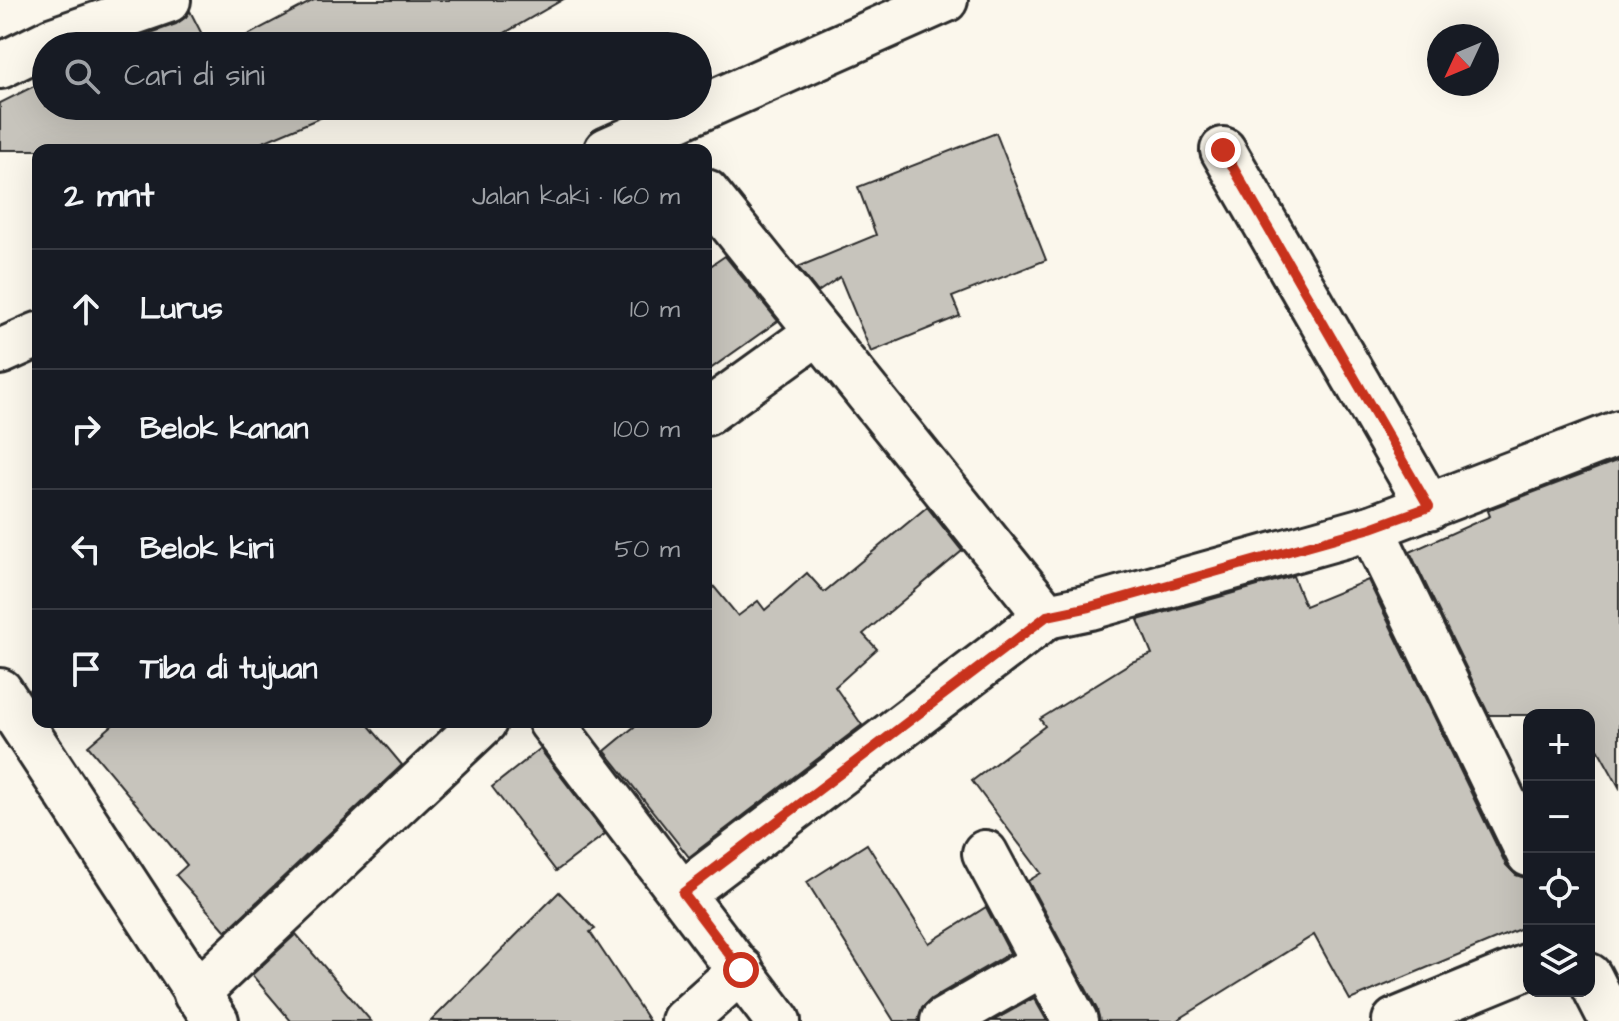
<!DOCTYPE html>
<html lang="id">
<head>
<meta charset="utf-8">
<style>
  :root { --surface:#171b24; --page:#20242c; --text:#f1f3f6; --muted:#9ea1a6; --line:#363941 }
  body { margin:0; font-family:"Architects Daughter",sans-serif; background:var(--page); color:var(--text) }
  .controls { position:absolute; right:24px; bottom:24px; display:grid; overflow:hidden; border-radius:16px; box-shadow:0 8px 32px #0002 }
  .controls button { width:72px; height:72px; display:grid; place-items:center; padding:0; border:0; border-bottom:2px solid var(--line); background:var(--surface); color:var(--text); font:40px sans-serif }
  .compass { position:absolute; left:1427px; top:24px; width:72px; height:72px; border-radius:50%; background:var(--surface); box-shadow:0 8px 32px #0002; rotate:226deg }
  .stop { position:absolute; width:24px; height:24px; margin:-18px; border:6px solid #c8321e; border-radius:50%; background:#fff }
  .stop.end { background:#c8321e; border-color:#fff; box-shadow:0 2px 8px #0008 }
  .list { margin:0; padding:0; list-style:none }
  h2 { display:flex; justify-content:space-between; align-items:center; height:104px; margin:0; padding:0 32px; font-size:34px }
  h2 small { font-size:26px; font-weight:400; color:var(--muted) }
  .list li { display:grid; grid-template-columns:52px 1fr auto; gap:24px; align-items:center; box-sizing:border-box; height:120px; padding:0 32px; border-top:2px solid var(--line) }
  .list b { display:block; font-size:30px; white-space:nowrap }
  .list em { font-size:26px; font-style:normal; color:var(--muted) }
  .icon { flex:none; width:44px; height:44px; fill:none; stroke:currentColor; stroke-width:2; stroke-linecap:round; stroke-linejoin:round }
  .map { position:relative; flex:none; width:1619px; height:1021px; overflow:hidden }
  .search { position:absolute; background:var(--surface); box-shadow:0 8px 32px #0002; left:32px; top:32px; width:680px; height:88px; display:flex; align-items:center; gap:20px; box-sizing:border-box; padding:0 28px; border-radius:44px; color:var(--muted); font-size:30px }
  .panel { position:absolute; background:var(--surface); box-shadow:0 8px 32px #0002; left:32px; top:144px; width:680px; height:584px; border-radius:16px }
  .map>svg:first-child { display:block }
  .building { fill:#c7c4bc; stroke:#2b2b2b; stroke-width:2 }
  .lines { fill:none; stroke-linecap:round; stroke-linejoin:round }
  .minor-casing { stroke:#2b2b2b; stroke-width:50 }
  .minor { stroke:#fbf7ec; stroke-width:44 }
  .route { stroke:#c8321e; stroke-width:10 }
</style>
</head>
<body>
<div class="map">
<svg width="1619" height="1021" viewBox="0 0 1619 1021">
  <rect width="100%" height="100%" fill="#fbf7ec"/>
  <filter id="ink" filterUnits="userSpaceOnUse"><feTurbulence type="fractalNoise" baseFrequency=".0125" numOctaves="2"/><feDisplacementMap in="SourceGraphic" scale="16" xChannelSelector="R" yChannelSelector="G"/><feConvolveMatrix kernelMatrix="1 2 1 2 8 2 1 2 1" color-interpolation-filters="sRGB"/></filter>
  <g filter="url(#ink)">
    <g class="building">
      <polygon points="314,0 562,0 482,46 227,46"/>
      <polygon points="190,11 208,46 114,46 176,24 186,17"/>
      <polygon points="46,80 46,106 348,106 244,150 0,150 0,103"/>
      <polygon points="996,133 1046,260 952,297 960,316 871,352 840,277 818,292 798,267 876,235 858,187"/>
      <polygon points="725,256 778,321 706,372 706,269"/>
      <polygon points="1619,460 1619,787 1589,733 1589,715 1489,715 1410,552 1490,516 1488,511 1495,507"/>
      <polygon points="927,507 962,551 863,634 877,649 835,687 862,725 689,857 605,751 640,722 706,722 706,577 738,616 758,601 765,610 807,573 824,592"/>
      <polygon points="1293,576 1305,606 1368,580 1506,865 1516,875 1529,879 1529,925 1350,1000 1314,935 1176,1021 1100,1021 1097,1009 1028,881 1041,873 972,781 1045,726 1040,719 1132,662 1152,654 1138,620"/>
      <polygon points="116,722 366,722 402,765 226,931 176,875 187,865 88,746"/>
      <polygon points="540,749 605,834 556,871 492,787"/>
      <polygon points="867,844 929,943 986,907 1010,953 931,999 922,1008 918,1021 894,1021 807,882"/>
      <polygon points="559,892 595,929 590,932 649,1021 431,1021"/>
      <polygon points="296,934 371,1021 291,1021 252,975"/>
      <polygon points="1034,998 1047,1021 993,1021"/>
    </g>
    <g class="lines">
      <g class="minor-casing">
        <g id="minor">
          <polyline points="0,66 53,40 168,0"/>
          <polyline points="607,150 945,0"/>
          <polyline points="1223,150 1429,507"/>
          <polyline points="706,192 1047,616 1090,607 1371,528 1619,433"/>
          <polyline points="0,352 38,335"/>
          <polyline points="706,413 818,332"/>
          <polyline points="1371,528 1529,854"/>
          <polyline points="0,691 216,1021"/>
          <polyline points="551,722 778,1021"/>
          <polyline points="985,853 1075,1021"/>
          <polyline points="683,893 1047,616"/>
          <polyline points="1589,976 1612,1021"/>
          <polyline points="196,994 484,722"/>
          <polyline points="684,1021 741,970"/>
          <polyline points="943,1021 1044,963"/>
          <polyline points="1395,1021 1529,966"/>
        </g>
      </g>
      <use href="#minor" class="minor"/>
    </g>
  </g>
  <g class="lines" filter="url(#ink)">
    <polyline class="route" points="741,970 683,893 1047,616 1090,607 1371,528 1429,507 1223,150"/>
  </g>
</svg>
<div class="controls">
<button>+</button>
<button>−</button>
<button><svg class="icon" aria-label="locate" viewBox="0 0 24 24"><circle cx="12" cy="12" r="6"/><path d="M12 2v4M12 18v4M2 12h4M18 12h4"/></svg></button>
<button><svg class="icon" aria-label="layers" viewBox="0 0 24 24"><path d="M12 4l9 5-9 5-9-5zM3 14l9 5 9-5"/></svg></button>
</div>
<svg class="compass" viewBox="-18 -18 36 36"><path d="M0-13l5 13h-10z" fill="#e53935"/><path d="M0 13l5-13h-10z" fill="#9ea1a6"/></svg>
<div class="stop" style="left:741px;top:970px"></div>
<div class="stop end" style="left:1223px;top:150px"></div>
<div class="search"><svg class="icon" aria-label="search" viewBox="0 0 24 24"><circle cx="10" cy="10" r="6"/><path d="M15 15l6 6"/></svg>Cari di sini</div>
<section class="panel">
<h2>2 mnt<small>Jalan kaki · 160 m</small></h2>
<ul class="list">
<li><svg class="icon" aria-label="ahead" viewBox="0 0 24 24"><path d="M12 20V5M6 11l6-6 6 6"/></svg><div><b>Lurus</b></div><em>10 m</em></li>
<li><svg class="icon" aria-label="right" viewBox="0 0 24 24"><path d="M7 20v-9h11M14 6l5 5-5 5"/></svg><div><b>Belok kanan</b></div><em>100 m</em></li>
<li><svg class="icon" aria-label="left" viewBox="0 0 24 24"><path d="M17 20v-9H6M10 6l-5 5 5 5"/></svg><div><b>Belok kiri</b></div><em>50 m</em></li>
<li><svg class="icon" aria-label="arrive" viewBox="0 0 24 24"><path d="M6 21V4h12l-3 4 3 4H6"/></svg><div><b>Tiba di tujuan</b></div></li>
</ul>
</section>
</div>
</body>
</html>
